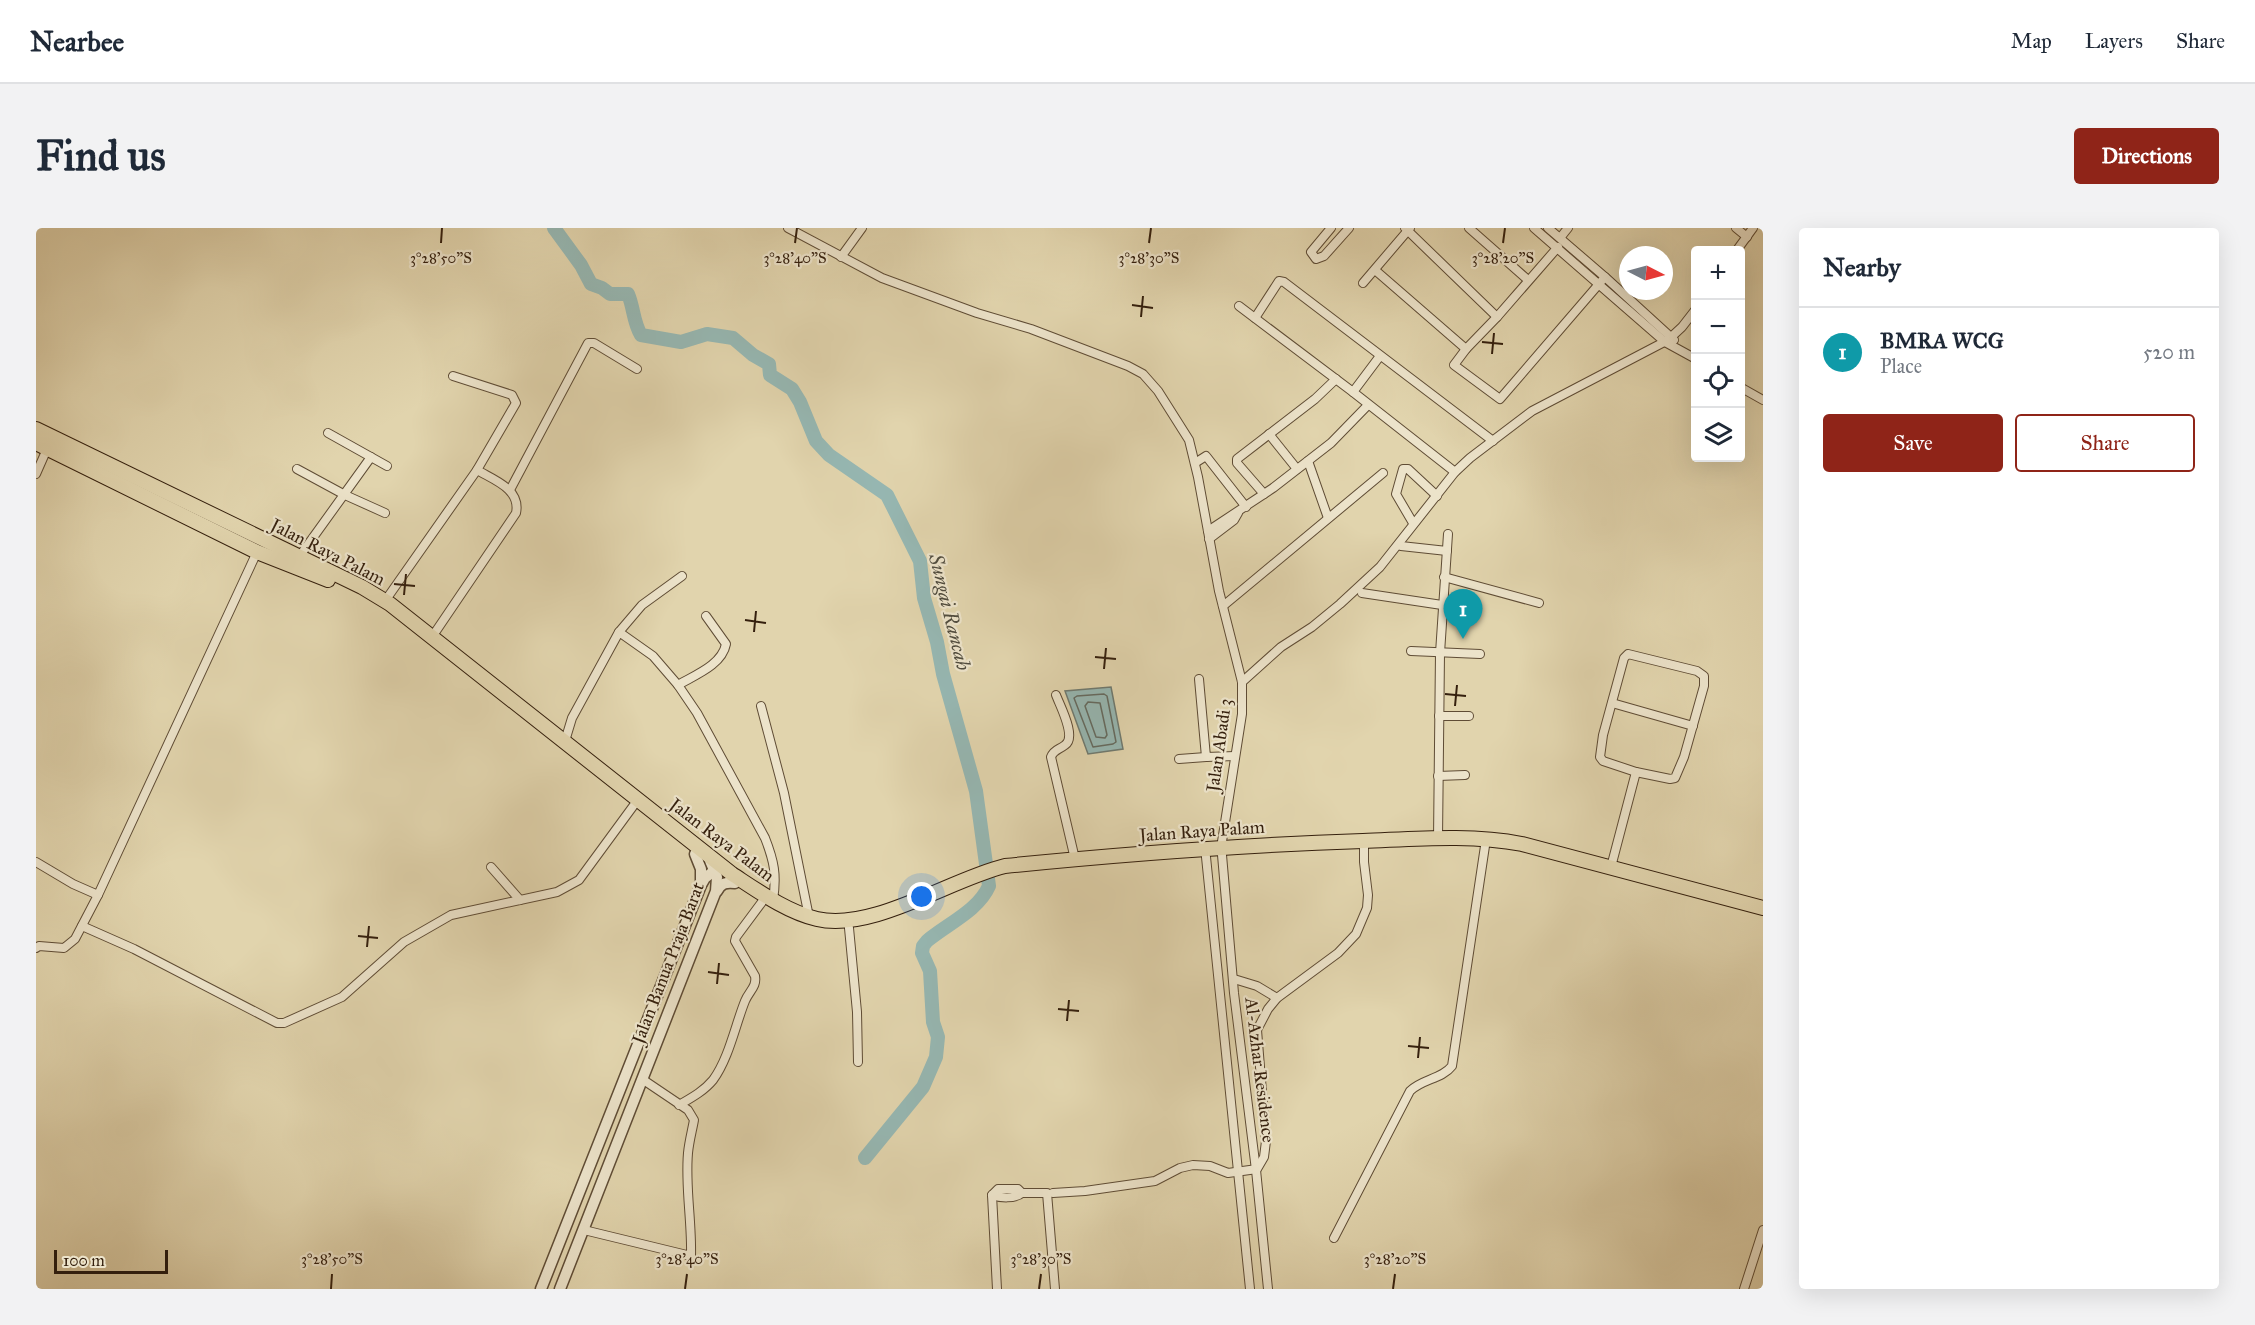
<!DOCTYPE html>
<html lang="en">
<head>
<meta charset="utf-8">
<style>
  :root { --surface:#fff; --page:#f2f2f3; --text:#1f2937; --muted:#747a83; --line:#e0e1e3; --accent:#8f2418 }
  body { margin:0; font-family:"IM FELL Great Primer",serif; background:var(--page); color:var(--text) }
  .controls { position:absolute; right:18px; top:18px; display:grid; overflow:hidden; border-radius:6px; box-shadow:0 6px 24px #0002 }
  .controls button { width:54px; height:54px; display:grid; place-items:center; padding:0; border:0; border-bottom:2px solid var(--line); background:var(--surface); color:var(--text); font:30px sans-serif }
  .compass { position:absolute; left:1583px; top:18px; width:54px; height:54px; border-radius:50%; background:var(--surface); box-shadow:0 6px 24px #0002; rotate:96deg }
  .scale { position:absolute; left:18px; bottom:15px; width:114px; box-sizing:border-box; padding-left:6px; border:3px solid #341f0d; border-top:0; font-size:16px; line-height:21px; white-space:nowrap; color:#341f0d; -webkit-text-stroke:4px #ece3ca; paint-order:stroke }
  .you { position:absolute; left:886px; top:669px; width:21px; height:21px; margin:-15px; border:4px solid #fff; border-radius:50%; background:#1a73e8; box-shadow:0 0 0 9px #1a73e833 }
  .badge { display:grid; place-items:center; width:39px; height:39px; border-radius:50%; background:var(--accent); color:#fff; font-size:20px; font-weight:700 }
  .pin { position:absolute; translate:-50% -50px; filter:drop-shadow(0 2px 3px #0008) }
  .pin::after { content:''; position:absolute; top:32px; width:21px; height:18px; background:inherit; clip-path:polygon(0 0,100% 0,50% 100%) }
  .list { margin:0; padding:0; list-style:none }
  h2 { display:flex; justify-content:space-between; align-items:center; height:78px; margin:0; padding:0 24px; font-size:26px }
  h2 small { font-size:20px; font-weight:400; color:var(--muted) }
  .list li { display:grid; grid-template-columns:39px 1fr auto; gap:18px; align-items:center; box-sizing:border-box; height:90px; padding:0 24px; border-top:2px solid var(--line) }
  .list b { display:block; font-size:22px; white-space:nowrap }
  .list p { margin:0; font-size:20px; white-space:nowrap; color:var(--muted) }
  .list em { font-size:20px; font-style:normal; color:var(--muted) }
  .actions { display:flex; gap:12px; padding:18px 24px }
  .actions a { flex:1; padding:14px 0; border:2px solid var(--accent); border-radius:6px; text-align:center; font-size:21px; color:var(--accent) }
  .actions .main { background:var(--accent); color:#fff }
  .icon { flex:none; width:33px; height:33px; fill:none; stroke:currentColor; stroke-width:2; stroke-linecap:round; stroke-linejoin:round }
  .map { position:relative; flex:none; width:1727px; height:1061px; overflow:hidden; border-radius:6px }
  header { display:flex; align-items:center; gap:36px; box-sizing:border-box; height:84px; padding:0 30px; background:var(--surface); border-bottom:2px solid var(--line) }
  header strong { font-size:28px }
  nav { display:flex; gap:33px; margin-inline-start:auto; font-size:21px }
  .intro { display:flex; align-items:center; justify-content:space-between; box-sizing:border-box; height:144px; padding:0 36px }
  h1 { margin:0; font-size:42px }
  .button { padding:15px 27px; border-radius:6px; background:var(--accent); color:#fff; font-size:21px; font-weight:700 }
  main { display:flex; gap:36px; padding:0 36px }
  aside { flex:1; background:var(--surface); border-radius:6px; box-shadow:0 6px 24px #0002 }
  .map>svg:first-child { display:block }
  .water { fill:#96b7b2; stroke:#6f7a70; stroke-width:1.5 }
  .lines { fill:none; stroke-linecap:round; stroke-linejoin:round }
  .shore { stroke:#656b60; stroke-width:1.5 }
  .river { stroke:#96b7b2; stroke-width:14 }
  .minor-casing { stroke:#5f4c35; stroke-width:10 }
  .tertiary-casing { stroke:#5f4c35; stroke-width:13 }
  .primary-casing { stroke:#341f0d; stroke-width:16 }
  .minor { stroke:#ece3ca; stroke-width:8 }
  .tertiary { stroke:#ece3ca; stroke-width:10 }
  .primary { stroke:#e1d4ad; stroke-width:14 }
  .ticks { fill:none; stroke:#341f0d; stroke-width:2 }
  .labels { text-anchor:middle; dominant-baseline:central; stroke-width:4.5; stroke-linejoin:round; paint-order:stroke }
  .street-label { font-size:18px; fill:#341f0d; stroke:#ece3ca }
  .water-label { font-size:20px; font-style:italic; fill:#514d3f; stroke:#ece3ca }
  .ticks-label { font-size:15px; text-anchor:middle; fill:#341f0d; stroke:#ece3ca; stroke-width:4.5; stroke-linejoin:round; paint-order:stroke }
</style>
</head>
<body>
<header>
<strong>Nearbee</strong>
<nav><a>Map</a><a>Layers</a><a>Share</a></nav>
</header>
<div class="intro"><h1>Find us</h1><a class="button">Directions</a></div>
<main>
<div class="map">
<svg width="1727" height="1061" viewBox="0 0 1727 1061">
  <rect width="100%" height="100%" fill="#e1d4ad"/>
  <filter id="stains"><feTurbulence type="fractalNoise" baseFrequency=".00333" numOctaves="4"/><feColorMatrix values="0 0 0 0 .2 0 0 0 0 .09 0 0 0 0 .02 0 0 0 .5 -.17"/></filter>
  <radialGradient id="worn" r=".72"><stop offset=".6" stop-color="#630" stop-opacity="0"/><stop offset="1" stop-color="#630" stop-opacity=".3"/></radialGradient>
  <polygon class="water" points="1075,459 1087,521 1052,526 1029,463"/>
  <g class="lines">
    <g class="shore">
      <polygon points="1068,466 1071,468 1080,514 1077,516 1057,519 1038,470 1041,468"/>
      <polygon points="1052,474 1064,475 1071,507 1069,510 1060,509 1049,478"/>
    </g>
    <path class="river" d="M 518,0 L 545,37 L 555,56 L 566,60 L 574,66 L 592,66 C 598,80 597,94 605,107 L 645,114 L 671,106 L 697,110 L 717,127 L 733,136 L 734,147 L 756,161 L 764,174 L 780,213 L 793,227 L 851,267 L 884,333 L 888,370 L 901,414 L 907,446 L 940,563 L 953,658 C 942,683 911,696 891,713 L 887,718 L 886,725 L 894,743 L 897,794 L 902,809 L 900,829 L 887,859 L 829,930"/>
    <g class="minor-casing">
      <g id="minor">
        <polyline points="752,0 846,50 941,85 995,101 1092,138 1107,146 1122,163 1153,212 1162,249 1183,363 1206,454 1206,486 1185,620"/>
        <polyline points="1295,0 1275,24 1280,31 1288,28 1313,0"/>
        <polyline points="1369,0 1461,89"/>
        <polyline points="1433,0 1492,52"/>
        <polyline points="1498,0 1629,114 1660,131"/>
        <polyline points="1512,0 1569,49 1638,112"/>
        <polyline points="1700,0 1711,9"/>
        <polyline points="1524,10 1532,0"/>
        <polyline points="1701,22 1717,0"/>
        <polyline points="805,29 826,0"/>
        <polyline points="1339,42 1430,121 1461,89 1522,19"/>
        <polyline points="1327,55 1374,0"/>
        <polyline points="1203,78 1317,164 1344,128"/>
        <polyline points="1219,90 1243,53 1248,54 1457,213"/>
        <polyline points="1430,121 1418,137 1464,171 1569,49"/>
        <polyline points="1704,159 1727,172"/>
        <polyline points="1317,164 1419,244"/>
        <polyline points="292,205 351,238"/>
        <polyline points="1233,206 1261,241"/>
        <polyline points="1272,233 1292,290"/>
        <polyline points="1159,235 1170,228 1210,279"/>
        <polyline points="261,241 309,267 349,285"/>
        <polyline points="0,246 11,221"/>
        <polyline points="474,262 552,115 558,115 601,141"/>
        <polyline points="1228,266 1201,235 1201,231 1279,171 1300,151"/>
        <polyline points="1377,295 1360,266 1367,241 1372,241 1401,268"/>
        <polyline points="1172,303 1237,260 1295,215 1332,177"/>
        <polyline points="1173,311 1198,292 1202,285"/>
        <polyline points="1365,318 1411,323"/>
        <polyline points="263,329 335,229"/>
        <polyline points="1408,349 1503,375"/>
        <polyline points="1326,365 1406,377"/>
        <polyline points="349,373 441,242 480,175 476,167 417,148"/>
        <polyline points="1187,378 1347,245"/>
        <polyline points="583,404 606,377 646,348"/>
        <path d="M 396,409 L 480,285 C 485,261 458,252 441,242"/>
        <polyline points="1375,423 1444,426"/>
        <polygon points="1592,426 1661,443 1668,448 1668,458 1648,529 1639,550 1634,551 1600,544 1567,533 1564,529 1567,507 1588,430"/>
        <polyline points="1163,451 1170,529 1199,528"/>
        <polyline points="1206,454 1245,419 1276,399 1304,376 1344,339 1419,244 1434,230 1496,183 1632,112 1646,99 1660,81"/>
        <path d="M 642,457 C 659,447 686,437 690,416 L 670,388"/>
        <path d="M 1020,467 C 1024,478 1041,509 1029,517 C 1023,522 1018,521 1015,529 L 1039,631"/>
        <polyline points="1576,475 1657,498"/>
        <polyline points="725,478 748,565 773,689"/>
        <polyline points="1403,488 1433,488"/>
        <path d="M 529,513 L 536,490 L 583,404 L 617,428 L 642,457 L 661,485 L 729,610 C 738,633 741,647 737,672"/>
        <polyline points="1143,531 1170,529"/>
        <polyline points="1402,548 1429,547"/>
        <polyline points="1402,611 1404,425 1412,306"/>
        <polyline points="1186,627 1198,765 1220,942 1232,1061"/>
        <polyline points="1170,629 1214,1061"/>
        <polyline points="0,634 37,656 62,667 221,324"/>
        <polyline points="455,639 484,672"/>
        <polyline points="1575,639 1600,544"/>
        <polyline points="46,698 98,721 241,795 248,795 306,769 368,714 415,687 521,664 543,652 598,577"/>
        <polyline points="813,700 821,784 822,834"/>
        <polyline points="0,720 3,718 28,720 39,711 62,667"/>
        <polyline points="1198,751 1221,758 1241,770"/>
        <path d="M 643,877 C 655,870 668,863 677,852 C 693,830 699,798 709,773 C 713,763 721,759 719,748 L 699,713 L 700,709 L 726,674"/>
        <polyline points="1017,965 1049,963 1119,953 1144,940 1157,937 1174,938 1192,945 1221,941 1228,929 1230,913 1221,802 1232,781 1241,770 1302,725 1320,706 1331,680 1332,667 1328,634 1328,613"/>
        <path d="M 956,967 C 964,970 979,971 986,965"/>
        <path d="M 548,1002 L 655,1028 C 656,993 649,959 652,925 C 653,914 656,903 658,892 L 652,882 L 606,851"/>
        <path d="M 1298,1010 L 1374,863 C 1386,851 1406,851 1416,838 L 1449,618"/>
        <polyline points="961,1061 956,967 962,961 982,961 986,965 1011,965 1019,1061"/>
        <polyline points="1708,1061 1727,1002"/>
      </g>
    </g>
    <g class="tertiary-casing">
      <g id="tertiary">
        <polyline points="659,626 665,641 665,657"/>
        <path d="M 681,663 C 685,655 690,654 699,655"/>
        <polyline points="505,1061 665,657 669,650 679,642"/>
        <polyline points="524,1061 680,663 681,649 672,628"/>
      </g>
    </g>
    <g class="primary-casing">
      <g id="primary">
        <path d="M 0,201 L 326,359 L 354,376 L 696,646 C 722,663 751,684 781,691 C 836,704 915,651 969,638 C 1088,626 1207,617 1327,613 C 1380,611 1434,606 1486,616 L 1727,680"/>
        <polyline points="0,215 221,324 292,352"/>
      </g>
    </g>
    <use href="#minor" class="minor"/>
    <use href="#tertiary" class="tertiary"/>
    <use href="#primary" class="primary"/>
  </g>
  <path class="ticks" d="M 405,15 L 406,0M 759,15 L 761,0M 1113,15 L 1115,0M 1467,15 L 1469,0M 1096,77 L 1117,80M 1105,89 L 1107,68M 1446,114 L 1467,116M 1456,126 L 1458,105M 358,356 L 379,358M 368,367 L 370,346M 709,392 L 730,395M 718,404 L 720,383M 1059,429 L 1080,431M 1068,441 L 1070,420M 1409,466 L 1430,468M 1419,478 L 1421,457M 322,708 L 342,710M 331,719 L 333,698M 672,744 L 693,747M 681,756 L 683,735M 1022,781 L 1043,783M 1031,793 L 1033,772M 1372,818 L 1393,820M 1382,830 L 1384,809M 295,1061 L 296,1046M 649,1061 L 651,1046M 1003,1061 L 1005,1046M 1357,1061 L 1359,1046"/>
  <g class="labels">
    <g class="street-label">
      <text transform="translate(292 324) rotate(27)">Jalan Raya Palam</text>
      <text transform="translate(1183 517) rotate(-82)">Jalan Abadi 3</text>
      <text transform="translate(1166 603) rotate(-4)">Jalan Raya Palam</text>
      <text transform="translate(686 612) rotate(37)">Jalan Raya Palam</text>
      <text transform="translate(632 735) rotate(-69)">Jalan Banua Praja Barat</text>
      <text transform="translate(1224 842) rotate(83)">Al-Azhar Residence</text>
    </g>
    <g class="water-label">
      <text transform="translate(914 384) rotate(76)">Sungai Rancah</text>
    </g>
  </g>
  <g class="ticks-label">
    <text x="405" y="35">3°28'50"S</text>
    <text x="759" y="35">3°28'40"S</text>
    <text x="1113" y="35">3°28'30"S</text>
    <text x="1467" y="35">3°28'20"S</text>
    <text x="296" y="1036">3°28'50"S</text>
    <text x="651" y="1036">3°28'40"S</text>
    <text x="1005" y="1036">3°28'30"S</text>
    <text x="1359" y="1036">3°28'20"S</text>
  </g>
  <rect width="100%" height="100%" filter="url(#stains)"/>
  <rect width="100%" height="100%" fill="url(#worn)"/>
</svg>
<div class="controls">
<button>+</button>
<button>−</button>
<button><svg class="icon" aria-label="locate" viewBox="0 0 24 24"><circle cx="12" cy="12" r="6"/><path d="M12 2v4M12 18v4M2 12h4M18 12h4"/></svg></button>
<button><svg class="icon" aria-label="layers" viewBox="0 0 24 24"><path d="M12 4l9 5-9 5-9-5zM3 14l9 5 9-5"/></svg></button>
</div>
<svg class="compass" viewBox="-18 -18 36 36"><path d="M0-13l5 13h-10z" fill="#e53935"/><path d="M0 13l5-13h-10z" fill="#747a83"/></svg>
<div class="scale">100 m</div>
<div class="you"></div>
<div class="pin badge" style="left:1427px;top:411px;background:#0f9aa8">1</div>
</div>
<aside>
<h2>Nearby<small></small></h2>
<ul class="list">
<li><span class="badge" style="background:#0f9aa8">1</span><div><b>BMRA WCG</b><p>Place</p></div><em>520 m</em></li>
</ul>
<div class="actions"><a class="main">Save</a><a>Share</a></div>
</aside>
</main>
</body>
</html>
